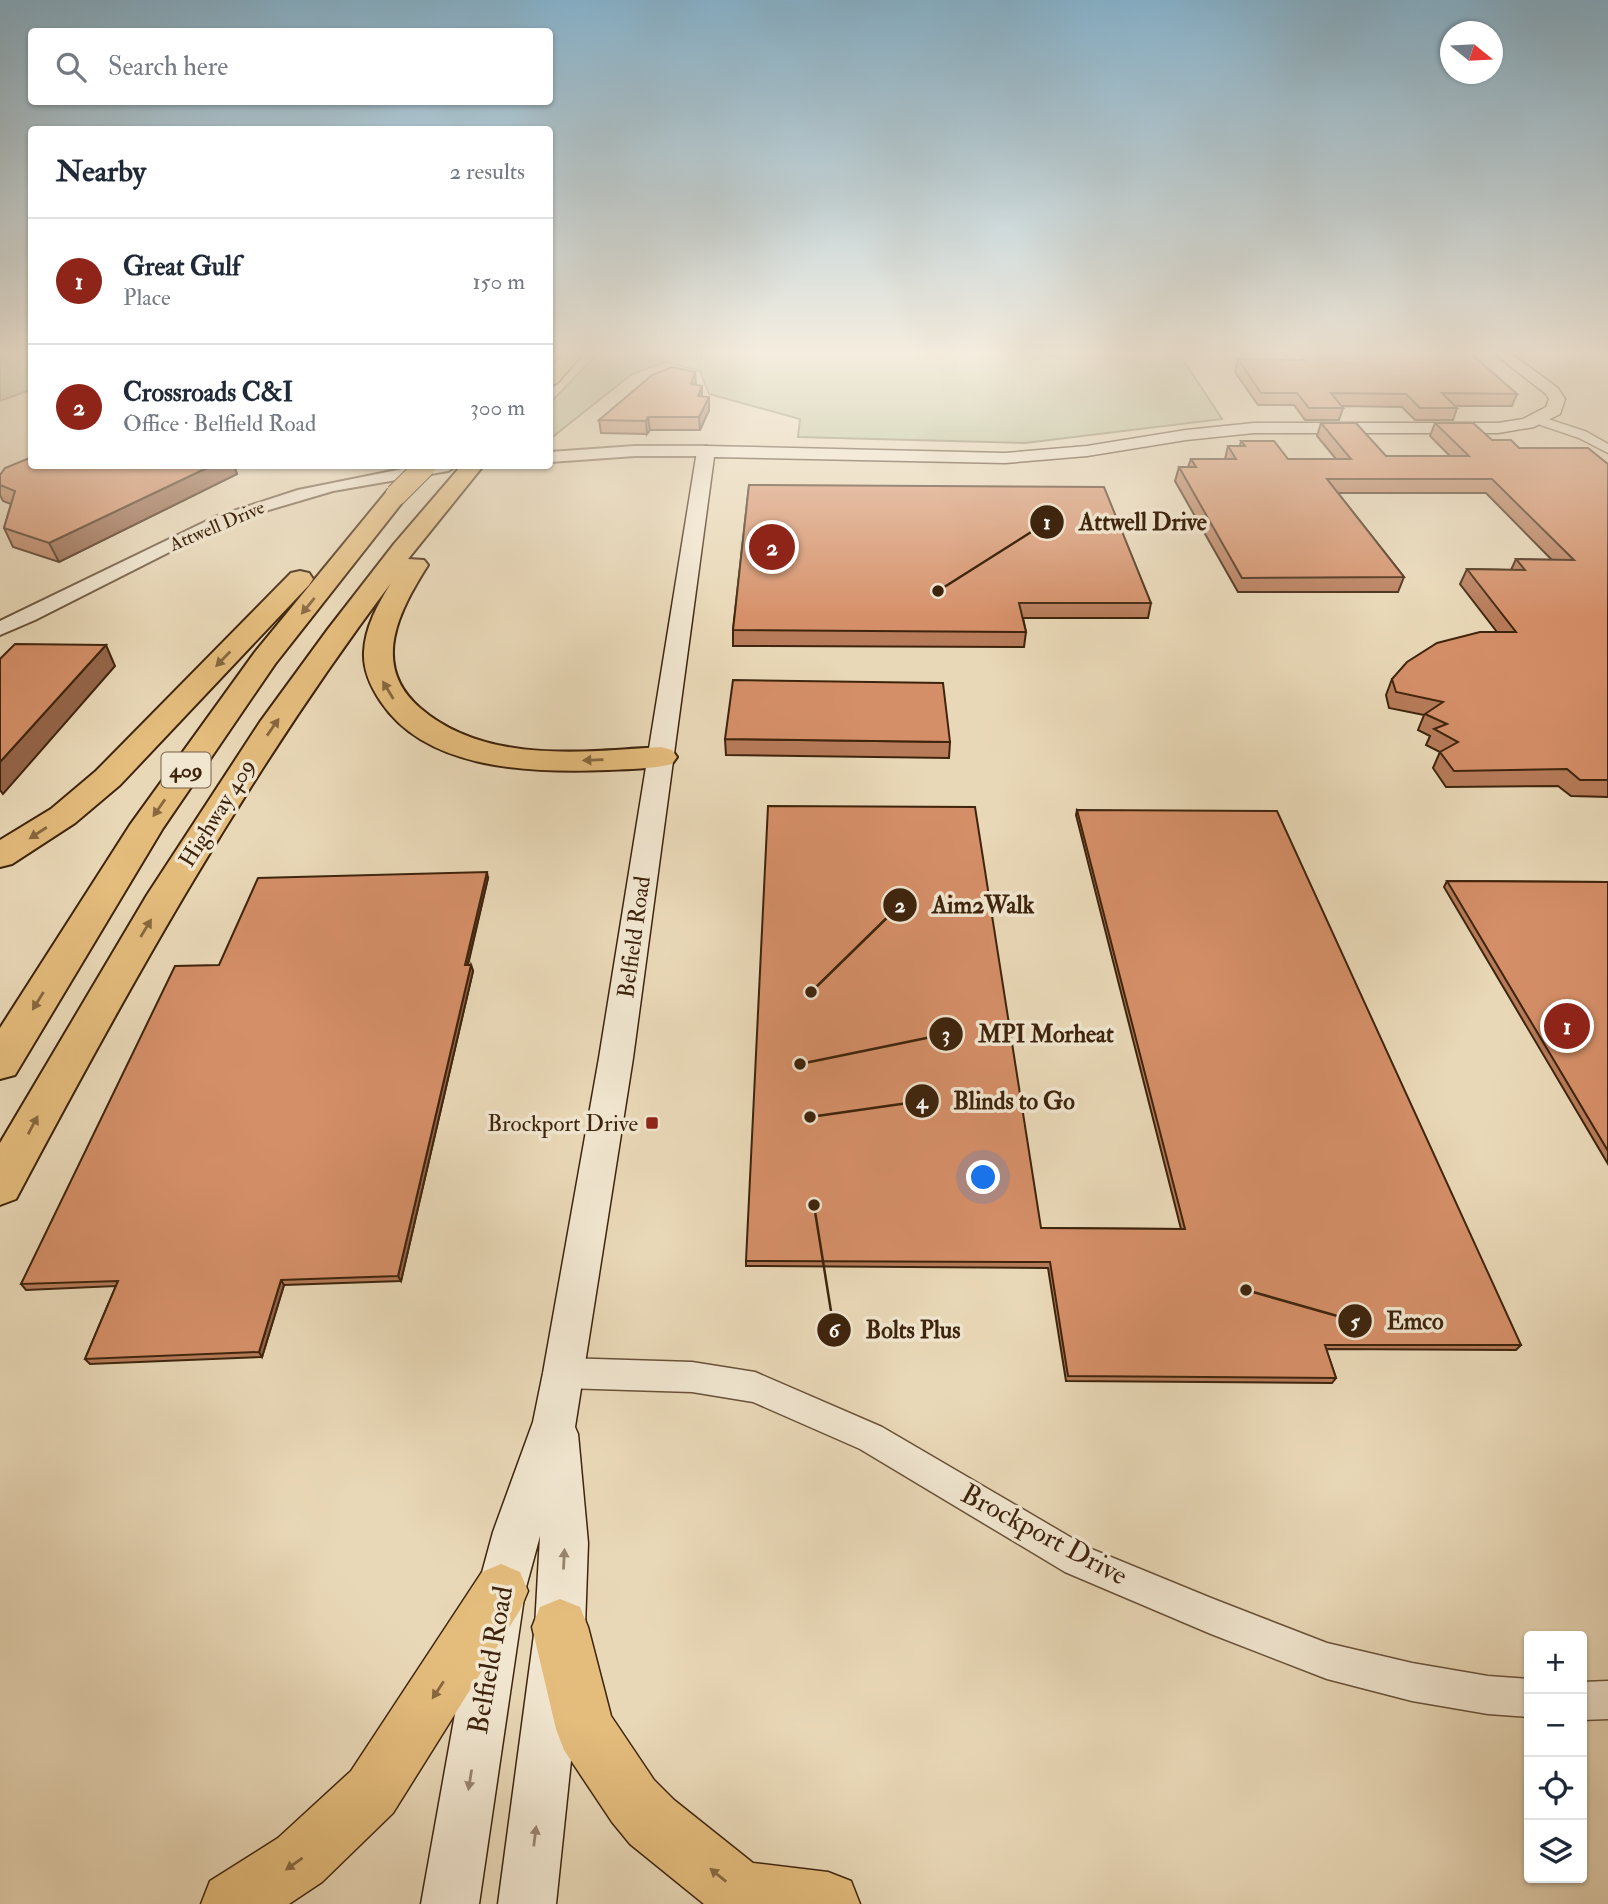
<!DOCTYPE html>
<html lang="en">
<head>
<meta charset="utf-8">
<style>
  :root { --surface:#fff; --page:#f6f6f7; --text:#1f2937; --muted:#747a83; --line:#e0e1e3; --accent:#8f2418 }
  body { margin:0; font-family:"IM FELL Double Pica",serif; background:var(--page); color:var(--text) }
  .controls { position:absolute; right:21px; bottom:21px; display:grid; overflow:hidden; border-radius:7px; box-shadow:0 2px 5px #0004 }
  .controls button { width:63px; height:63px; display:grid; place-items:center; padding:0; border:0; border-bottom:2px solid var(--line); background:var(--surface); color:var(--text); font:35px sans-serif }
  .compass { position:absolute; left:1440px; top:21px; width:63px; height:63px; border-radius:50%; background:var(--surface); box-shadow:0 2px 5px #0004; rotate:108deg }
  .you { position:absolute; left:984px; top:1178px; width:24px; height:24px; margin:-18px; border:5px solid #fff; border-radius:50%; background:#1a73e8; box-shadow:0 0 0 10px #1a73e833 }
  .badge { display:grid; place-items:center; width:46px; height:46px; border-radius:50%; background:var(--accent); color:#fff; font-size:23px; font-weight:700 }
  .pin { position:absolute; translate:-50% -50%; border:4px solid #fff; box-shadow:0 2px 7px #0006 }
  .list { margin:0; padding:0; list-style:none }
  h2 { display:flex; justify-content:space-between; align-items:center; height:91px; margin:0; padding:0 28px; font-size:30px }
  h2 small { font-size:23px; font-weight:400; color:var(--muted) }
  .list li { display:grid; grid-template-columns:46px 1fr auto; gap:21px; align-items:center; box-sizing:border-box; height:126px; padding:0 28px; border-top:2px solid var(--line) }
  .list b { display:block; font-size:26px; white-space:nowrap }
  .list p { margin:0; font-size:23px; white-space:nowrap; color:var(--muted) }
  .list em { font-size:23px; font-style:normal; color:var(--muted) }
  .icon { flex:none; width:38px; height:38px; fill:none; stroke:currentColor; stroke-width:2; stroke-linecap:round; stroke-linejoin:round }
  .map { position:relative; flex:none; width:1608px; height:1904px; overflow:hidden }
  .search { position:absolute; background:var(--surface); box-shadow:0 2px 5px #0004; left:28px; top:28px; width:525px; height:77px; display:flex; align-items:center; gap:18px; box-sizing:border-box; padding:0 24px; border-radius:7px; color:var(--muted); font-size:26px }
  .panel { position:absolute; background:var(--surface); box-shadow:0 2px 5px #0004; left:28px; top:126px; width:525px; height:343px; border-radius:7px }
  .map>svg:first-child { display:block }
  .green { fill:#b3bf92; stroke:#787250; stroke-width:2 }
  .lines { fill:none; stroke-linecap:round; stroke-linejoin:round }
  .minor-casing { stroke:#695138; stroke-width:3 }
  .tertiary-casing { stroke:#695138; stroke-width:4 }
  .secondary-casing { stroke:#3e240d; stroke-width:3 }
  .primary-casing { stroke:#3e240d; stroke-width:3 }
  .motorway-casing { stroke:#3e240d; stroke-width:4 }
  .minor { fill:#f1e6d0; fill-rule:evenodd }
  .tertiary { fill:#f1e6d0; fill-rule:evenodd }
  .secondary { fill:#f1e6d0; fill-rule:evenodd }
  .primary { fill:#e4bc7c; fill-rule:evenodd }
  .motorway { fill:#e4bc7c; fill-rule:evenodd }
  .motorway-bridge-casing { stroke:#3e240d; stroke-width:23; stroke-linecap:butt }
  .motorway-bridge { stroke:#e4bc7c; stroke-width:21 }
  .wall { fill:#b77b59; stroke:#3e240d; stroke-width:2 }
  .shaded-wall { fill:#956449; stroke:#3e240d; stroke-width:2 }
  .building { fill:#d58f68; stroke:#3e240d; stroke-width:2 }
  .oneway { fill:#89683f }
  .oneway2 { fill:#98856e }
  .poi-dot { fill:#8f2418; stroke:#f1e6d0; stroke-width:2.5 }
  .labels { text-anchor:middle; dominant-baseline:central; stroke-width:7; stroke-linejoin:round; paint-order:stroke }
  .far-street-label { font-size:19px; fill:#3e240d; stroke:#f1e6d0 }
  .shield { fill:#f1e6d0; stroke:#745e48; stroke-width:2 }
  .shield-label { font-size:21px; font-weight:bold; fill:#3e240d }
  .street-label { font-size:23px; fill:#3e240d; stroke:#f1e6d0 }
  .poi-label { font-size:23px; fill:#3e240d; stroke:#f1e6d0; text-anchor:end }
  .near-street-label { font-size:28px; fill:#3e240d; stroke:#f1e6d0 }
  .leader { fill:none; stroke:#3e240d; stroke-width:2.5 }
  .callout-dot { fill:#3e240d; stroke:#f1e6d0; stroke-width:2.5 }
  .mark-label { font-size:21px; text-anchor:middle; font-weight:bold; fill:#fff }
  .callout-label { font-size:24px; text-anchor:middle; font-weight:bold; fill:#3e240d; stroke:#f1e6d0; stroke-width:7; stroke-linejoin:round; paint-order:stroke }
</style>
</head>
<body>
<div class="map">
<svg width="1608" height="1904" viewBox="0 0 1608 1904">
  <rect width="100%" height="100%" fill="#e9d8b7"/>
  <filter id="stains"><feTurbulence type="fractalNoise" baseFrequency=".00286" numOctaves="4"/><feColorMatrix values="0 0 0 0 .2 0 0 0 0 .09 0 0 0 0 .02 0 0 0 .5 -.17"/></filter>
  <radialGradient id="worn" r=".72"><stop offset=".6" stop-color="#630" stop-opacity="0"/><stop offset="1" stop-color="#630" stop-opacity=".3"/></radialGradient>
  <g class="green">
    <polygon points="0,352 31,352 32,389 0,401"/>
    <polygon points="599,352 1178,352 1222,419 1025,443 798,437 800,419 709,394 700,371 666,362 632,374 550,439 550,403"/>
  </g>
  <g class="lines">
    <g class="minor-casing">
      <g id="minor">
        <polygon points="1539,416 1587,432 1608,444 1608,453 1579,438 1535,423 1533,420"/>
        <polygon points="564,1358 692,1362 755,1372 882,1427 1089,1548 1211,1598 1327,1643 1412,1663 1488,1676 1529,1679 1529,1717 1488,1714 1412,1701 1327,1679 1211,1634 1065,1572 860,1449 753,1402 692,1392 564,1388 553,1384 548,1373 553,1362"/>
        <polygon points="1608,1681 1608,1719 1582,1720 1582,1682"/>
      </g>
    </g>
    <g class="tertiary-casing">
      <g id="tertiary">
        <polygon points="635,446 706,446 714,451 706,456 635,456 550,462 550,452"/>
        <polygon points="417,466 456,466 448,471 333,491 255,514 199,537 35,620 0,635 0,621 215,517 298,490"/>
      </g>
    </g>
    <g class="secondary-casing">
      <polygon id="secondary" points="1492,352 1509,352 1558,388 1565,399 1560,414 1534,427 1498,433 1254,433 1186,440 1087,456 1005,463 714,457 633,1058 575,1427 578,1434 588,1543 585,1627 556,1904 498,1904 535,1627 540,1536 525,1591 479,1904 421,1904 477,1591 493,1532 533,1422 543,1373 599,1058 697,451 706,446 1005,453 1087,446 1186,430 1254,423 1498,423 1523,419 1546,407 1549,399 1546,394"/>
    </g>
    <g class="primary-casing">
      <g id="primary">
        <polygon points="501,1564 520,1572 528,1591 520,1610 393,1813 322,1882 289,1904 201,1904 210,1881 278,1838 351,1771 482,1572"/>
        <polygon points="560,1599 580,1607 588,1627 611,1716 654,1780 674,1800 753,1863 828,1872 851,1881 860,1904 704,1904 630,1844 612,1822 564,1750 556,1729 532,1627 540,1607"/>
      </g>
    </g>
    <g class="motorway-casing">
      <g id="motorway">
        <polygon points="565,352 584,352 557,383 550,385 550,368"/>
        <path d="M 461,466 L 483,466 L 408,559 L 424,560 L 428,565 C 399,611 370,665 420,708 C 485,764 581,752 661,747 L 672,750 L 677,757 L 672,764 C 652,769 630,769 608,770 C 534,773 427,771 381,702 C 371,687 363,671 364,652 C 365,627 378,604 391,583 C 246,776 129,986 16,1199 L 0,1205 L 0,1143 L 147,895 L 260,722 L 328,629 L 394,544 Z"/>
        <polygon points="396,488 404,490 408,495 275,664 163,828 15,1075 0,1079 0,1028 130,825 255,652 388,490"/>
        <polygon points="300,571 309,573 313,579 309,585 120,785 75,823 12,864 0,867 0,840 51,809 96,771 291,573"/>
      </g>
    </g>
    <use href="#minor" class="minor"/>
    <use href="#tertiary" class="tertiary"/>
    <use href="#secondary" class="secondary"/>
    <use href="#primary" class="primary"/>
    <use href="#motorway" class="motorway"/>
    <g class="motorway-bridge-casing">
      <polyline id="motorway-bridge" points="396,495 425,466"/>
    </g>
    <use href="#motorway-bridge" class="motorway-bridge"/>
  </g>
  <g class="wall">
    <polygon points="1282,352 1469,352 1517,394 1512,406 1456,406 1457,408 1453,420 1415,420 1402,407 1342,406 1343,408 1339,420 1305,420 1294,405 1258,405 1235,372 1238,359 1290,360"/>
    <polygon points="696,385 702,397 709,397 709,410 700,430 650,430 647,434 601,433 599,420"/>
    <polygon points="1321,423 1386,456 1450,456 1430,436 1435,423 1519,448 1608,464 1608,797 1571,796 1558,786 1446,787 1433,768 1440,752 1426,745 1430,736 1418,730 1424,715 1389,708 1386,695 1392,679 1497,632 1460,584 1467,569 1511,570 1516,559 1552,560 1486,493 1338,493 1404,577 1398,592 1238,592 1175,481 1179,467 1188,467 1191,459 1225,459 1228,446 1240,446 1241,441 1288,459 1336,459 1317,436"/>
    <polygon points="32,466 234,466 237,474 59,562 13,547 4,528 11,504 3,501 0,495 0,475"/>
    <polygon points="749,485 1151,603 1148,618 1023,618 1026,632 1024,647 733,646 733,630"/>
    <polygon points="725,739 950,742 949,758 726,755"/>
    <polygon points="1077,810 1521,1345 1516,1350 1326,1349 1336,1378 1332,1383 1066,1381 1048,1268 746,1266 746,1261 1041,1228 1181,1229 1076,815"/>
    <polygon points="488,878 468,965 471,965 473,971 401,1281 284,1285 262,1357 90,1364 85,1359 116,1286 26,1290 21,1284 219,965"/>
    <polygon points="1447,881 1608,882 1608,1164 1444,887"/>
  </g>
  <g class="shaded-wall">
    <polygon points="695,372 696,384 691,384"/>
    <polygon points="702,386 702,398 698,396"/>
    <polygon points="709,397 709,410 700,430 699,417"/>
    <polygon points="648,417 650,430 647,434 646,421"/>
    <polygon points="211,466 234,466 237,474 59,562 49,543"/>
    <polygon points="106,645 115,666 3,794 0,790 0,762"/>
    <polygon points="487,872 488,878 466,971 465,965"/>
    <polygon points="471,965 473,971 401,1281 398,1276"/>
    <polygon points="281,1280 284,1285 262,1357 259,1352"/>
  </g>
  <g class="building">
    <polygon points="1297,352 1469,352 1517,394 1442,393 1457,408 1420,408 1406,394 1331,393 1343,408 1309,408 1297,393 1261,393 1238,359 1305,360"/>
    <polygon points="672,367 695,372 691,384 702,386 698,396 709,397 699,417 648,417 646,421 599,420 652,375"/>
    <polygon points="1321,423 1356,423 1386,456 1469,456 1435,423 1473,423 1492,440 1511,440 1519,448 1588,448 1608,464 1608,780 1580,780 1567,769 1454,771 1440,752 1458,742 1434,729 1447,724 1425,714 1443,702 1396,692 1392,679 1407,662 1437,643 1480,632 1516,632 1467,569 1525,570 1516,559 1574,560 1492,479 1327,479 1404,577 1242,578 1179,467 1196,467 1191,459 1236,459 1228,446 1245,446 1241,441 1274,441 1288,459 1351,459"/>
    <polygon points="32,457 32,466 211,466 49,543 4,528 15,491 0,485 0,475 5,468"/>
    <polygon points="749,485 1104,487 1151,603 1019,603 1026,632 733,630"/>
    <polygon points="15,644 106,645 0,762 0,659"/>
    <polygon points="733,680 943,683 950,742 725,739"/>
    <polygon points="768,806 975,807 1041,1228 1185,1229 1077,810 1277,811 1521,1345 1325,1345 1336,1378 1068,1376 1050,1262 746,1261"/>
    <polygon points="487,872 465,965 471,965 398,1276 281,1280 259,1352 85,1359 118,1281 21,1284 175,966 219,965 258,878"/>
    <polygon points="1447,881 1608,882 1608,1151"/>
  </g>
  <defs><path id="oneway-solid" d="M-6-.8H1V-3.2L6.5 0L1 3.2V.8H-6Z" transform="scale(1.75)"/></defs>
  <g class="oneway">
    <use href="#oneway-solid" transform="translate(308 606) rotate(129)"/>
    <use href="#oneway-solid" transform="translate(223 659) rotate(134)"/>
    <use href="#oneway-solid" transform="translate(388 690) rotate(-121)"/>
    <use href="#oneway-solid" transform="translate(273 727) rotate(-55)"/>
    <use href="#oneway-solid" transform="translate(593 760) rotate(178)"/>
    <use href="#oneway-solid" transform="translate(159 808) rotate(125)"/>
    <use href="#oneway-solid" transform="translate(38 833) rotate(147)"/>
    <use href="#oneway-solid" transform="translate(146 928) rotate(-59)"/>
    <use href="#oneway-solid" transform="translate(38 1001) rotate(122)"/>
    <use href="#oneway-solid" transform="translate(33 1125) rotate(-62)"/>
    <use href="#oneway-solid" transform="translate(438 1690) rotate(123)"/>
    <use href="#oneway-solid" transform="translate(294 1864) rotate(145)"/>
    <use href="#oneway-solid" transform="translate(718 1875) rotate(-141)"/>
  </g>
  <g class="oneway2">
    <use href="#oneway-solid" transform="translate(564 1559) rotate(-87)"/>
    <use href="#oneway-solid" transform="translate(470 1780) rotate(99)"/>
    <use href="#oneway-solid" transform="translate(535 1836) rotate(-83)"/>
  </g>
  <linearGradient id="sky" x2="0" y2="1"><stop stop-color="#87b6d2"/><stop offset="0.57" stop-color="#f5eddf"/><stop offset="1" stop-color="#f5eddf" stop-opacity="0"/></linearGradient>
  <rect width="1608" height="619" fill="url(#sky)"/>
  <rect class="poi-dot" x="645" y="1116" width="14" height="14" rx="3.5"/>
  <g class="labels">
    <g class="far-street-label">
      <text transform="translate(217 526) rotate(-23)">Attwell Drive</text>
    </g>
    <rect class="shield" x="161.5" y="752.5" width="49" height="35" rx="5"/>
    <g class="shield-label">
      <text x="186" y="770">409</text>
    </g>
    <g class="street-label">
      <text transform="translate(217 813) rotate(-58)">Highway 409</text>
      <text transform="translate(634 937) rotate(-82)">Belfield Road</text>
    </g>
    <g class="poi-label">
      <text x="638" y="1123">Brockport Drive</text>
    </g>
    <g class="near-street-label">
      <text transform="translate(1044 1535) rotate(28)">Brockport Drive</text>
      <text transform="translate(491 1660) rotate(-80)">Belfield Road</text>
    </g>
  </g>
  <path class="leader" d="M938 591L1047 522M811 992L900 905M800 1064L946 1034M810 1117L922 1101M1246 1290L1355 1321M814 1205L834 1330"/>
  <g class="callout-dot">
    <circle cx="938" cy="591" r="7"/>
    <circle cx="811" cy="992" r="7"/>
    <circle cx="800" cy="1064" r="7"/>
    <circle cx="810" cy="1117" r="7"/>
    <circle cx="1246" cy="1290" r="7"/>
    <circle cx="814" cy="1205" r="7"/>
    <circle cx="1047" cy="522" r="18"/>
    <circle cx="900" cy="905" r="18"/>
    <circle cx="946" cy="1034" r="18"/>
    <circle cx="922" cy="1101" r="18"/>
    <circle cx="1355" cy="1321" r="18"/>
    <circle cx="834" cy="1330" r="18"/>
  </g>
  <g class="mark-label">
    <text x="1047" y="529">1</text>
    <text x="900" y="912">2</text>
    <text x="946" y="1041">3</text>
    <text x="922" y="1108">4</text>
    <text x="1355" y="1328">5</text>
    <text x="834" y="1337">6</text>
  </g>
  <g class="callout-label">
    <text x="1143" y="530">Attwell Drive</text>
    <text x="983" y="913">Aim2Walk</text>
    <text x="1046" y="1042">MPI Morheat</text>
    <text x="1014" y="1109">Blinds to Go</text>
    <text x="1415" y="1329">Emco</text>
    <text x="913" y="1338">Bolts Plus</text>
  </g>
  <rect width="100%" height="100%" filter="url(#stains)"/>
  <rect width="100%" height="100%" fill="url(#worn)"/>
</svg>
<div class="controls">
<button>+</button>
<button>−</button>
<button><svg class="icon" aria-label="locate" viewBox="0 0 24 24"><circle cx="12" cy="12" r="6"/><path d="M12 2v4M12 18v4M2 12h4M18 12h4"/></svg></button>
<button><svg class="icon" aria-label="layers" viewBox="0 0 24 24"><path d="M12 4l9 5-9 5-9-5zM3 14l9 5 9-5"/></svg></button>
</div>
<svg class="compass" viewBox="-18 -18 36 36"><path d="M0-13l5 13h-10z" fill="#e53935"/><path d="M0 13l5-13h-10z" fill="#747a83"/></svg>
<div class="you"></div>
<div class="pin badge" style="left:1567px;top:1026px">1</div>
<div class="pin badge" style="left:772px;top:547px">2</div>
<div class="search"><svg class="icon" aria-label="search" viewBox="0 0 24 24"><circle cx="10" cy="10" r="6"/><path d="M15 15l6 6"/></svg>Search here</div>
<section class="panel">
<h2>Nearby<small>2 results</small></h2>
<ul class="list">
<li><span class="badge">1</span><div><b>Great Gulf</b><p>Place</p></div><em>150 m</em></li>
<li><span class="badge">2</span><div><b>Crossroads C&amp;I</b><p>Office · Belfield Road</p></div><em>300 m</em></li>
</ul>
</section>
</div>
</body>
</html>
